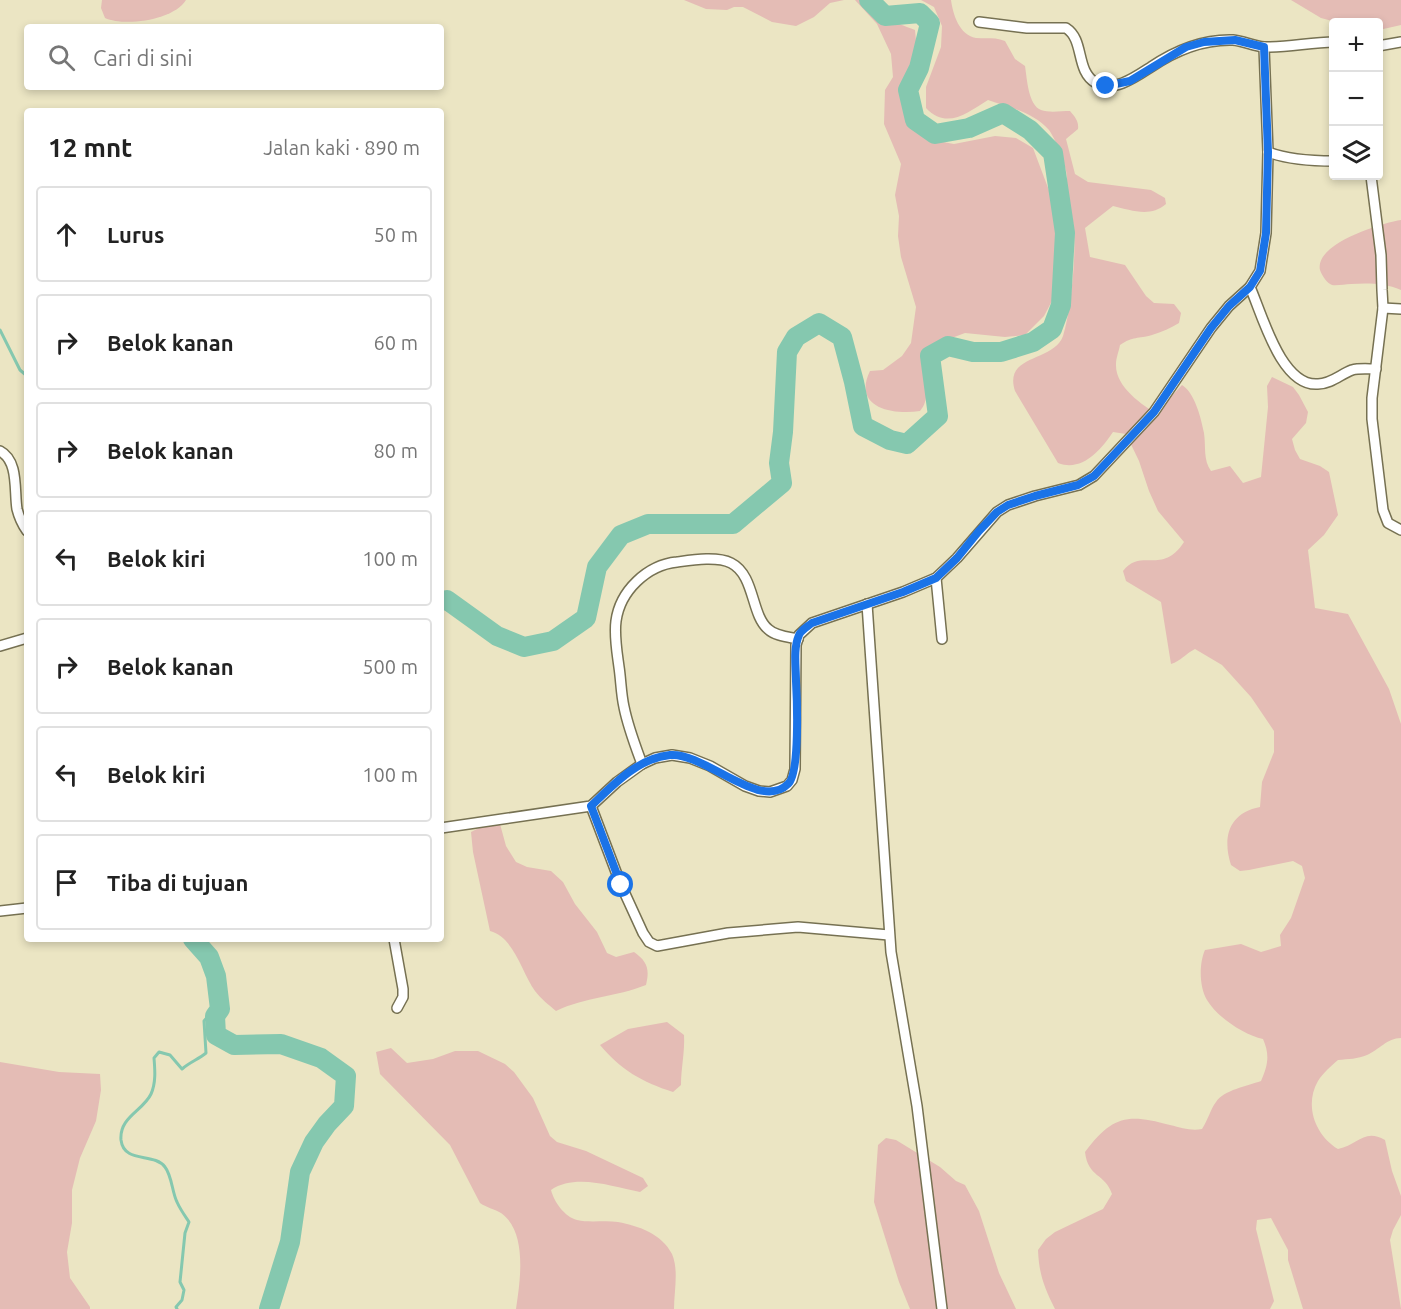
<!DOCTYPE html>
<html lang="id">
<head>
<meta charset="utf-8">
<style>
  :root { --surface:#fff; --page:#f2f2f2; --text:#222; --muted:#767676; --line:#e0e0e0 }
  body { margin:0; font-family:Ubuntu,sans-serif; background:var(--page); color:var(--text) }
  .controls { position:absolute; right:18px; top:18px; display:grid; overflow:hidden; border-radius:6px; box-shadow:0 3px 9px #0003 }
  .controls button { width:54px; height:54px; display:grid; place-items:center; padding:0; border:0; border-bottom:2px solid var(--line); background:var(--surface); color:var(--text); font:30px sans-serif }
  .stop { position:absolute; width:18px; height:18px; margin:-14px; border:4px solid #1a73e8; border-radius:50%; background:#fff }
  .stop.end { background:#1a73e8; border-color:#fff; box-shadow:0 2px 6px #0008 }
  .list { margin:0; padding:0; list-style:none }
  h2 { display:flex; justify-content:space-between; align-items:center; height:78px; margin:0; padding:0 24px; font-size:26px }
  h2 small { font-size:20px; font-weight:400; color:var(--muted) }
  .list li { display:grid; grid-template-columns:39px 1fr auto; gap:18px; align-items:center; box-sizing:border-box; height:96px; margin:0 12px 12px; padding:0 12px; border:2px solid var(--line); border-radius:6px }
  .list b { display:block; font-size:22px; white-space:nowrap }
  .list em { font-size:20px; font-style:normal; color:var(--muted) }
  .icon { flex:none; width:33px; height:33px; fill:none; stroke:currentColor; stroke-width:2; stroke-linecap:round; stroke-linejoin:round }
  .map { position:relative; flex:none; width:1401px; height:1309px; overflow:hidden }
  .search { position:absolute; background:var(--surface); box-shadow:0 3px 9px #0003; left:24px; top:24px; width:420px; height:66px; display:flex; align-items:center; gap:15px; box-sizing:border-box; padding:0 21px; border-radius:6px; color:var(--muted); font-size:22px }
  .panel { position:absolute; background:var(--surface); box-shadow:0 3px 9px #0003; left:24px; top:108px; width:420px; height:834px; border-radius:6px }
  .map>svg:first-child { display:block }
  .green { fill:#e4bcb5 }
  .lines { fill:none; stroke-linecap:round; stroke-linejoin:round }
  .stream { stroke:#85c8af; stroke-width:3 }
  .river { stroke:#85c8af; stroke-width:20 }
  .minor-casing { stroke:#767152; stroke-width:12 }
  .minor { stroke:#fff; stroke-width:9 }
  .route { stroke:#1a73e8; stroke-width:8 }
</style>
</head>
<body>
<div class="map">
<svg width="1401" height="1309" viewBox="0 0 1401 1309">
  <rect width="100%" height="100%" fill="#ebe5c3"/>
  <g class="green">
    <path d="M 102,0 L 186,0 C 174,20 125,27 105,18 L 101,8 Z"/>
    <polygon points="684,0 844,0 830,3 814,17 796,26 772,22 743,7 734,7 727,10 706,9"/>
    <path d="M 855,0 L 865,0 C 878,18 895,22 915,30 L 917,51 L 906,79 L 905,89 L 907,118 L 911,127 L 920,133 L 943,142 L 954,144 L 995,136 L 1016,138 L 1033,148 L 1056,209 L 1060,258 L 1059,279 L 1053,299 L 1044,316 L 1025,335 L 1005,337 L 965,333 L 933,345 L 921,361 C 924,378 932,397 920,411 C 893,415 852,408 870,371 L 883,370 L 902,356 L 911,343 L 916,307 L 901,257 L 898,236 L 899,216 L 895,195 L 901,164 L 884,124 L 885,90 L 893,77 L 891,54 L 877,24 Z"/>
    <path d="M 921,0 L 951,0 C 953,14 959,35 976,38 C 987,39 995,37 1005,41 L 1015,59 L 1025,66 C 1027,78 1028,105 1041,110 C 1049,113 1061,111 1070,111 C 1075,117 1079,121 1078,129 L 1066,139 L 1075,174 L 1088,182 L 1151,190 L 1165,198 L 1166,204 C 1150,218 1131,210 1113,206 L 1085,228 L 1090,257 L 1125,265 L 1146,296 L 1154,303 L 1174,304 L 1181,313 L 1179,323 C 1171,328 1162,332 1152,335 C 1138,339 1133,336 1120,345 C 1119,351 1116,358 1116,364 C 1115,387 1142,405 1159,415 L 1167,401 L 1182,385 C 1195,393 1201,418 1204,433 C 1206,447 1203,460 1211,471 L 1230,466 L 1243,483 L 1261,477 L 1268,407 L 1267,386 L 1272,377 L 1293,387 L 1299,395 L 1308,412 L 1306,423 L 1292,439 L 1295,450 L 1300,459 L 1320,466 L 1329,472 L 1338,515 L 1324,535 L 1308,550 L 1315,608 L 1348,614 L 1389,689 L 1401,724 L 1401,1038 C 1387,1038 1379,1050 1367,1055 C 1358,1059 1348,1059 1338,1060 C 1331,1066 1323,1073 1318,1081 C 1304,1105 1315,1135 1338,1149 C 1358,1145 1364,1128 1385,1140 L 1392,1171 L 1401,1196 L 1401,1215 L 1393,1230 L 1390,1240 L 1401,1309 L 1303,1309 L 1288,1260 L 1288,1250 L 1271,1218 L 1257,1220 L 1256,1229 L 1274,1301 L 1270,1309 L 1055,1309 C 1044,1287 1039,1274 1038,1250 L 1046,1239 L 1055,1232 L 1103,1209 L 1112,1194 C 1105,1173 1088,1178 1085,1152 C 1112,1116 1127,1113 1170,1125 C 1182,1128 1191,1131 1202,1129 C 1208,1120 1210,1110 1216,1102 C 1224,1090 1247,1086 1261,1081 C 1268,1065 1270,1055 1263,1039 C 1244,1035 1217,1017 1207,1000 C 1199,987 1199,963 1205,950 L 1241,944 L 1261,952 L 1281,946 L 1280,935 L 1291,918 L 1305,878 L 1302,866 L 1293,861 L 1249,870 L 1240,871 L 1231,865 C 1222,837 1229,813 1260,807 L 1262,782 L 1274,752 L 1274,731 L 1251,697 L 1222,665 L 1195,649 C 1185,654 1181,661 1171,664 L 1161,602 L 1126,581 L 1123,571 C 1141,547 1162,576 1184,542 L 1158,511 L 1149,491 L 1139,461 L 1126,434 L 1113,432 C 1100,451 1082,472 1058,463 L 1015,391 C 1003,354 1054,362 1063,336 C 1071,311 1076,257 1074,231 C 1073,217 1069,204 1066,190 C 1065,185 1067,182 1067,177 C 1067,167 1055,138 1049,130 C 1034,113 1009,107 988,100 C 967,113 947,130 926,108 L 926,87 L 941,47 L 942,26 L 934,7 Z"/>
    <polygon points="1291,0 1401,0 1401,25 1379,30 1378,22 1336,22 1321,18"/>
    <path d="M 1401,220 L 1401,290 C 1385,283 1368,283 1351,284 C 1345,284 1337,286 1332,285 C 1327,283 1322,276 1320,270 C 1314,244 1381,223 1401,220 Z"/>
    <path d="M 489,823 L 500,824 L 506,846 L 516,862 L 527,867 L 551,871 L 563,882 L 575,904 L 597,932 L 607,953 L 616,957 L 634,952 C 647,961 650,969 646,985 C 616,997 585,997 556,1011 C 549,1005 540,998 535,991 C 522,973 514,937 490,931 L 473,852 L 471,832 Z"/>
    <path d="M 667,1022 L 684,1035 C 685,1052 681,1068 681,1085 L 673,1092 C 642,1082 621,1070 600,1045 L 628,1029 Z"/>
    <path d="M 391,1048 L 407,1063 L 433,1059 L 455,1051 L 478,1051 L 505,1064 L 514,1072 L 533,1098 L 550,1136 L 557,1142 L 586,1151 L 643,1178 L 648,1186 L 640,1192 C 613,1187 576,1173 551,1190 C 554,1202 565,1217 577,1220 C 590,1223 605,1220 618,1222 C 639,1226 662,1234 672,1254 C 679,1270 674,1292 674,1309 L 516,1309 C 520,1282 528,1232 501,1213 C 495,1209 487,1208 480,1203 L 450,1145 L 380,1074 L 376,1052 Z"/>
    <polygon points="0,1062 59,1072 100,1074 101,1090 96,1121 80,1158 72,1190 72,1223 67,1252 70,1278 90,1307 90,1309 0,1309"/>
    <polygon points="886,1138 896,1140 940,1167 956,1181 965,1185 979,1211 999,1273 1016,1309 910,1309 899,1282 874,1202 878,1145"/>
  </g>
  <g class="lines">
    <g class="stream">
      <polyline points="0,330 20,370 27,376"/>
      <path d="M 177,1309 L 176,1307 L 182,1300 L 184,1290 L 180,1282 L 185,1233 L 189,1222 C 185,1216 180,1209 177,1202 C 172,1192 172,1176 165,1167 C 154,1152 124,1164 121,1140 C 119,1117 143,1111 151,1094 C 156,1083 155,1070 154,1058 L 159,1052 L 170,1055 L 182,1069 C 190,1062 199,1059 206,1053 L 204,1021 L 210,1014 L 220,1009"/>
    </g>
    <g class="river">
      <polyline points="441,601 447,600 497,636 524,647 553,641 586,618 597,567 621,535 648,524 733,524 782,483 779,463 783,432 787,352 796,337 819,323 842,337 854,382 863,426 890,440 907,444 938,416 930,356 948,346 973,352 1001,352 1033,342 1052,329 1061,305 1065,233 1053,153 1030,130 1003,113 969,128 935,134 915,120 908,90 919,68 930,23 920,13 885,16 869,0"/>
      <polyline points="193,939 209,957 216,976 220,1009 215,1016 216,1035 234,1045 281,1044 321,1058 346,1076 344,1106 327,1124 314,1142 300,1172 290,1242 269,1309"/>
    </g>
    <g class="minor-casing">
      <g id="minor">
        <path d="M 979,22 L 1027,28 L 1066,28 C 1085,40 1075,71 1096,83 C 1114,93 1137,76 1151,67 C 1176,50 1202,39 1233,40 C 1243,41 1254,46 1264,47 C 1288,48 1310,42 1334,42"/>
        <polyline points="1378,46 1401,42"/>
        <path d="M 1268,152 C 1289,160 1312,161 1334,161"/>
        <polyline points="1371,176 1381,255 1382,290 1383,308 1372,398 1372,419 1383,510 1388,523 1401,530"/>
        <path d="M 1250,287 C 1262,314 1281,387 1318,384 C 1331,384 1341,374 1352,370 C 1359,368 1368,369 1376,369"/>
        <polyline points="1383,308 1401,309"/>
        <path d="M 0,451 C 19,461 14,491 17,509 C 19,517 22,524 27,531"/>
        <polyline points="936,578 942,639"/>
        <polyline points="867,604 891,952 917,1106 942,1309"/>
        <polyline points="0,646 27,638"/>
        <path d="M 642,764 C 635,745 628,727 624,707 C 621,694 621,680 619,667 C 617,652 614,636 616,621 C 620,591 647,565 677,562 C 692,560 717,556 731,563 C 755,575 751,615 768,629 C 775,636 788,637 798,639"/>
        <polyline points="591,806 621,885 643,933 649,942 657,946 728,933 798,927 889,935"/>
        <polyline points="441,828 591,806 617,782 642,764 655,758 672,755 690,758 710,766 745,786 759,791 770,792 787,786 792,780 795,769 796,645 799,635 812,623 903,592 936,578 957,558 997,512 1008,505 1035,496 1079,485 1094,476 1154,412 1211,328 1229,306 1250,287 1260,271 1266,233 1268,152 1264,47"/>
        <polyline points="0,911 27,908"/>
        <polyline points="394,939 403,989 403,997 397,1008"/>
      </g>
    </g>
    <use href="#minor" class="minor"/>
  </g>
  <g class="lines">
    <path class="route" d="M 621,885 L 591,806 C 613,785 638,758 670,755 C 705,752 760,812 788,784 C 800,774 797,699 796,681 C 796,667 793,649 799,635 C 801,630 807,627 812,623 L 903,592 L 936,578 L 957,558 L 979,531 L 997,512 L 1008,505 L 1035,496 L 1078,485 L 1094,476 L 1154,412 L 1211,328 L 1229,306 L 1250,287 L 1260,271 L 1266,233 L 1268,152 L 1264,47 L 1235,40 L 1204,42 L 1186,47 L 1130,81 L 1106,86"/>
  </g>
</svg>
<div class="controls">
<button>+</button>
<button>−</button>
<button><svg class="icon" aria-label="layers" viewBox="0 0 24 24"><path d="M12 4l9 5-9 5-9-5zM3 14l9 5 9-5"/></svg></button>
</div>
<div class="stop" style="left:621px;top:885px"></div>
<div class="stop end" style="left:1106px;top:86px"></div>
<div class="search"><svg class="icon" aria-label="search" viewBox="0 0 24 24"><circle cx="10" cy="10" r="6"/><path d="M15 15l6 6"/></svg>Cari di sini</div>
<section class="panel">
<h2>12 mnt<small>Jalan kaki · 890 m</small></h2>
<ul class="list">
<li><svg class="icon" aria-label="ahead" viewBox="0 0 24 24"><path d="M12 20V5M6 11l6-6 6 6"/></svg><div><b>Lurus</b></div><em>50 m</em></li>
<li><svg class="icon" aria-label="right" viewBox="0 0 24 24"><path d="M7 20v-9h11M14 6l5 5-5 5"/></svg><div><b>Belok kanan</b></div><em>60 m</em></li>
<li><svg class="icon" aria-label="right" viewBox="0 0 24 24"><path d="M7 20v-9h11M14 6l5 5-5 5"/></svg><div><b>Belok kanan</b></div><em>80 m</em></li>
<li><svg class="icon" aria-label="left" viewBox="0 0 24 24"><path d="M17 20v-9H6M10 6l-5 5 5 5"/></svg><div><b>Belok kiri</b></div><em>100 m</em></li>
<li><svg class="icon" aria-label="right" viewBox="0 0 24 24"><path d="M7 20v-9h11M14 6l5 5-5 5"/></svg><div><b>Belok kanan</b></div><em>500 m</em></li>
<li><svg class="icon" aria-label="left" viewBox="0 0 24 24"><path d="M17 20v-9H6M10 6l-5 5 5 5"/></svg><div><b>Belok kiri</b></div><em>100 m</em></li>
<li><svg class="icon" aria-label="arrive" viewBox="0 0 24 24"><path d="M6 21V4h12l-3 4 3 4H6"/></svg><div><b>Tiba di tujuan</b></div></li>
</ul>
</section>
</div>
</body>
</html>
